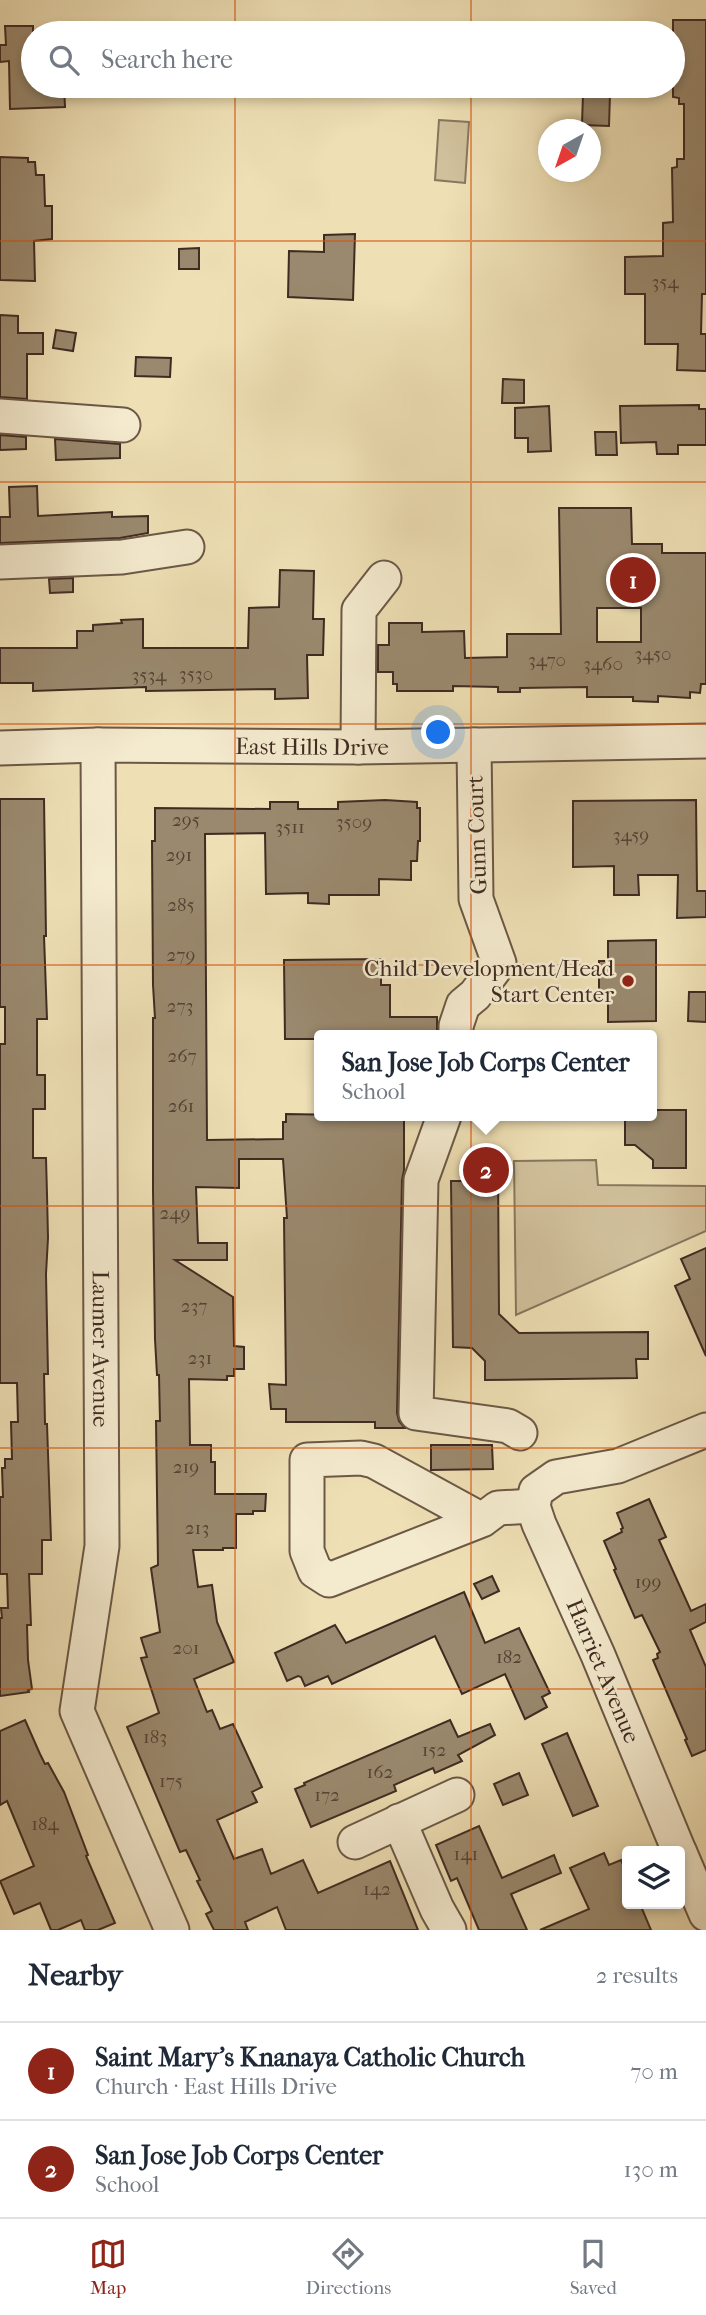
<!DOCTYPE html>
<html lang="en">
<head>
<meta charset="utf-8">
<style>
  :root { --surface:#fff; --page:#f2f2f3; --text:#1f2937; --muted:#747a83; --line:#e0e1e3; --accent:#8f2418 }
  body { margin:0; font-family:"IM FELL French Canon",serif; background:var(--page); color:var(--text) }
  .controls { position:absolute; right:21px; bottom:21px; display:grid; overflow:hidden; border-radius:7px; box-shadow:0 4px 10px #0003 }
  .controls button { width:63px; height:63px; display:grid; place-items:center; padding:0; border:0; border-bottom:2px solid var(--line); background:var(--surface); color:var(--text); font:35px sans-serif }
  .compass { position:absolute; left:538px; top:119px; width:63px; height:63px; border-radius:50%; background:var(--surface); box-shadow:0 4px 10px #0003; rotate:220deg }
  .you { position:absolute; left:439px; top:733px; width:24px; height:24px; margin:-18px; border:5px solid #fff; border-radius:50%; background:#1a73e8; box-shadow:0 0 0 10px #1a73e833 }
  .badge { display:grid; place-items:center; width:46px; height:46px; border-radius:50%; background:var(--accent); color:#fff; font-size:23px; font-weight:700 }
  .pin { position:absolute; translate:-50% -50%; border:4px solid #fff; box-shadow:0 2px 7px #0006 }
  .popup { position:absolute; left:314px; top:1030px; width:343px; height:91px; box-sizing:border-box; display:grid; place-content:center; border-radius:7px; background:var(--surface); filter:drop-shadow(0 2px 5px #0005); font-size:23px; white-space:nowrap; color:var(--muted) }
  .popup b { font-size:26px; color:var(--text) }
  .popup::after { content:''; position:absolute; left:50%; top:100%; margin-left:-14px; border:14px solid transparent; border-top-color:var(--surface) }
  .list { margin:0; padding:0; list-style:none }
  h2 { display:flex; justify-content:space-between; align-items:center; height:91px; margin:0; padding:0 28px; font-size:30px }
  h2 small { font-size:23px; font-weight:400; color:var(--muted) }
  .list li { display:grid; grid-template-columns:46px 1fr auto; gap:21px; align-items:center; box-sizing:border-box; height:98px; padding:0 28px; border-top:2px solid var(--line) }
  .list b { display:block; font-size:26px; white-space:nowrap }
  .list p { margin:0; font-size:23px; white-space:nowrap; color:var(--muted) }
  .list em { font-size:23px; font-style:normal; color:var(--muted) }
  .icon { flex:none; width:38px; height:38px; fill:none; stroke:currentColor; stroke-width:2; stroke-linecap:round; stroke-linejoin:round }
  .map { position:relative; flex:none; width:706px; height:1930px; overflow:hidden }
  .search { position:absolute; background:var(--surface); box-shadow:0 4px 10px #0003; left:21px; right:21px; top:21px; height:77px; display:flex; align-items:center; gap:18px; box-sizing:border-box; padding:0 24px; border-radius:38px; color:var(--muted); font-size:26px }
  .sheet { height:287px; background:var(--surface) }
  nav { display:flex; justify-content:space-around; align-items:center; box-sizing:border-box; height:98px; border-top:2px solid var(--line); background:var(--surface); font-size:19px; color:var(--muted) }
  nav a { display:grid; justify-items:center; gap:4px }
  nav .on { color:var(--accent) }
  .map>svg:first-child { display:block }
  .green { fill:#d0c09b; stroke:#88765e; stroke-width:2 }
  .building { fill:#9a896e; stroke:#3f2b22; stroke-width:2; fill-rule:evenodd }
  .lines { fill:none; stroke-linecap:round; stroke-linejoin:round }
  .minor-casing { stroke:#6b5846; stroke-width:37 }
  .minor { stroke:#f4eace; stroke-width:33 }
  .grid { fill:none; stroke:#d7540e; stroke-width:2; stroke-opacity:0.55 }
  .poi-dot { fill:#8f2418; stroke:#f4eace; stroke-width:2.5 }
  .labels { text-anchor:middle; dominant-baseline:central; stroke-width:5; stroke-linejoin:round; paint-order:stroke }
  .number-label { font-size:19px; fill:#564235 }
  .street-label { font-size:23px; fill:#3f2b22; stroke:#f4eace }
  .poi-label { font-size:23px; fill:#3f2b22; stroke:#f4eace; text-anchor:end }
</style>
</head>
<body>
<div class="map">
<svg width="706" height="1930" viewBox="0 0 706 1930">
  <rect width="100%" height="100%" fill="#eedfb4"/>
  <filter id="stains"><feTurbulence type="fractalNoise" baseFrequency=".00286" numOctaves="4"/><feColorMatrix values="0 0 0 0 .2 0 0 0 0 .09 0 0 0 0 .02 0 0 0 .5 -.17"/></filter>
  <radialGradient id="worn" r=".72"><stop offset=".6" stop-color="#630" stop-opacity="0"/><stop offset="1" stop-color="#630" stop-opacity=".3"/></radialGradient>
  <g class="green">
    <polygon points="439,120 469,122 465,183 435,180"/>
    <polygon points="596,1160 598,1185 706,1186 706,1231 516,1315 514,1161"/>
  </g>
  <g class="building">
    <polygon points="673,20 706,20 706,294 702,294 701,334 706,334 706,371 677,370 678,344 645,344 645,294 625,294 625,257 663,256 663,223 673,222 672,168 677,167 677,159 684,159 684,104 679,104 679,98 673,97"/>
    <polygon points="5,26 33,26 33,86 64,86 65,107 10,109 9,61 0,62 0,45 6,45"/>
    <polygon points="583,94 610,94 609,126 582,125"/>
    <polygon points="0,157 28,158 28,162 35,162 36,175 44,175 45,206 52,206 52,239 34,241 35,281 0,280"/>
    <polygon points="355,234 353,300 288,297 289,251 324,252 324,235"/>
    <polygon points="199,248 199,269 179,269 179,249"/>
    <polygon points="0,315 18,316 18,333 43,333 43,354 27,354 27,399 0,397"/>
    <polygon points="56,330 76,333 73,351 53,348"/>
    <polygon points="136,357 171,358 170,377 135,376"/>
    <polygon points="503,379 524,380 524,403 502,403"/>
    <polygon points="699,405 699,409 706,409 706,445 678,445 678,454 657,454 656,442 621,443 620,406"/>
    <polygon points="549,406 551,451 528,452 528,438 515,438 515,408"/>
    <polygon points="595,432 616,432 617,455 596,455"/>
    <polygon points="0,435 26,437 26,449 0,450"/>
    <polygon points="55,439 120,444 120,458 56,460"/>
    <polygon points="37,486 38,516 112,512 112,517 148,516 148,533 120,538 0,543 0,517 10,517 9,487"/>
    <path d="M 559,508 L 631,508 L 632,544 L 662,544 L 662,553 L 706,553 L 706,684 L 701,684 L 700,693 L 690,692 L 690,698 L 658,696 L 658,702 L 633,701 L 633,697 L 587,697 L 587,687 L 520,688 L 520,692 L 498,692 L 498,687 L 453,686 L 453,691 L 397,691 L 397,684 L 393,684 L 393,672 L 378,672 L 378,645 L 389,645 L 389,623 L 422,623 L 422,632 L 464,631 L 465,658 L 507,657 L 507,634 L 561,634 ZM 597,608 L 641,608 L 641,642 L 597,642 Z"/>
    <polygon points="280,570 314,571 313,619 324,619 323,655 307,655 308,698 275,699 275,689 146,691 146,687 33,691 33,683 0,683 0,648 77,648 77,631 93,631 93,625 122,623 121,620 143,619 143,648 248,648 249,608 279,607"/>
    <polygon points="73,578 73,592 50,593 49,579"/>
    <polygon points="0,799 44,799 46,936 44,936 47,1019 37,1019 37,1075 45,1075 45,1109 33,1109 33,1158 46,1158 47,1194 48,1238 46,1274 48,1374 44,1374 45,1424 47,1424 51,1540 42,1540 42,1574 29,1574 31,1625 27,1625 28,1660 32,1689 28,1690 29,1692 0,1696 0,1618 2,1618 1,1608 8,1608 7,1574 0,1574 0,1497 3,1497 2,1468 5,1468 5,1459 12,1459 11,1422 18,1422 17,1383 0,1383 0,1044 5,1044 5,1007 0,1007"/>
    <polygon points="385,800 417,802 417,808 420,808 420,841 418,841 417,861 411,861 411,880 379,879 379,895 329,895 329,904 308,903 308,893 266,894 265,833 205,834 207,1140 283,1139 283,1122 286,1122 286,1114 404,1116 404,1170 402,1180 397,1413 399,1421 405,1428 375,1428 375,1422 286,1422 286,1409 271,1409 269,1384 286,1385 284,1218 287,1218 283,1159 239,1159 239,1188 196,1187 198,1243 227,1243 227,1260 175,1260 233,1297 234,1346 244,1347 244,1369 234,1369 234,1376 227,1376 227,1380 189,1379 190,1445 211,1445 211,1462 215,1462 215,1494 266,1494 265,1511 253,1511 253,1514 236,1514 236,1548 223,1548 223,1550 193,1550 198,1587 212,1585 217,1622 234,1662 194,1679 207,1712 212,1710 220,1729 233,1724 262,1787 252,1792 257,1802 217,1820 234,1859 262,1849 271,1874 303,1860 318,1893 390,1861 418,1930 286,1930 277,1907 245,1922 248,1930 214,1930 206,1914 212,1911 197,1881 200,1880 186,1850 180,1852 127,1727 159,1713 141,1658 147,1657 141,1638 160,1632 151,1568 158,1565 156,1421 160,1421 159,1375 157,1375 155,1339 153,1190 153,1018 155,1018 153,985 152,841 155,841 155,808 270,809 270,802 298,802 298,809 338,809 338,802"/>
    <polygon points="696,800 697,891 706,891 706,917 677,918 678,875 638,875 639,895 614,895 614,866 573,867 573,801"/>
    <polygon points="656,940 656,1021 608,1022 608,1000 599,1000 599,961 608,961 608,941"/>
    <polygon points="381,959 381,985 390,985 390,1017 437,1017 437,1035 320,1035 320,1039 285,1039 284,960"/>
    <polygon points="689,992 706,992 706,1022 688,1021"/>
    <polygon points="652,1110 686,1110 686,1168 653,1168 653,1160 635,1145 625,1145 625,1116 652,1116"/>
    <polygon points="498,1168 499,1314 519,1333 648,1332 648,1359 636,1359 637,1378 485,1380 485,1361 472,1348 453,1347 451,1181 470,1181 470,1169"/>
    <polygon points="706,1248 706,1356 675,1286 690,1279 681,1259"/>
    <polygon points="431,1445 492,1445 493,1469 431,1470"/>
    <polygon points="649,1499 666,1537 659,1540 691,1611 706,1604 706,1622 690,1630 706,1667 706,1750 692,1756 685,1740 687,1739 653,1660 658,1658 657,1654 660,1652 642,1615 635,1618 614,1570 616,1569 604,1541 622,1532 621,1529 623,1528 617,1513"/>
    <polygon points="492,1576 499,1591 482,1599 474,1584"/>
    <polygon points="464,1592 485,1643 519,1628 550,1693 542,1697 547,1707 525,1719 505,1674 462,1694 435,1636 332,1684 328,1676 305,1686 301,1677 298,1676 287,1681 275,1653 335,1625 346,1643"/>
    <polygon points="25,1720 40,1754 45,1764 48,1763 64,1792 88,1855 86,1856 115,1923 98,1930 85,1930 81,1920 58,1930 51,1930 40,1903 14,1914 0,1881 34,1866 7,1801 0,1805 0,1731"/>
    <polygon points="450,1720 458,1737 490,1724 495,1735 458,1755 462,1761 435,1773 433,1768 394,1785 396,1791 311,1827 295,1789 305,1785 304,1783"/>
    <polygon points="567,1733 598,1806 573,1816 542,1744"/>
    <polygon points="519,1773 528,1795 503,1805 494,1784"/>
    <polygon points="479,1826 502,1878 554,1855 561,1873 511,1894 527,1930 479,1930 457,1878 451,1881 436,1845"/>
    <polygon points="604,1853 609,1865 621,1860 627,1875 627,1904 640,1904 651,1930 540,1930 589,1909 570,1868"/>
  </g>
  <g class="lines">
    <g class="minor-casing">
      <g id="minor">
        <polyline points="0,416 123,425"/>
        <polyline points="0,562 122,557 187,547"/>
        <path id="s1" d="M 98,745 L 102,1546 L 77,1711 L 172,1930"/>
        <polyline points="358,747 359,610 384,578"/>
        <path id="s2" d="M 0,748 L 98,745 L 358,747 L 706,741"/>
        <polyline points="456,1035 456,1026 463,1005 475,995 499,963 476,899 474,745"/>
        <polyline points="444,1116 421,1180 416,1413 508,1426 520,1433"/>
        <polyline points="482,1520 374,1461 361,1458 307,1460 307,1551 315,1571 329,1580 482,1520 498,1508 533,1506"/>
        <polyline points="399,1821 437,1909 449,1930"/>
        <polyline points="355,1842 457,1795"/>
        <polyline points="679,1851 598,1655 539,1524 533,1506 536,1491 556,1477 618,1466 706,1430"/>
        <polyline points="680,1853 706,1914"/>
      </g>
    </g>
    <use href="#minor" class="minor"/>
  </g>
  <path class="grid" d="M 235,0 L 235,33M 471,0 L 471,33M 235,86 L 235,1930M 471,86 L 471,1930M 0,241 L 706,241M 0,482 L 706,482M 0,724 L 706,724M 0,965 L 706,965M 0,1206 L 706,1206M 0,1448 L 706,1448M 0,1689 L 706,1689"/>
  <circle class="poi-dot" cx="628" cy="981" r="7"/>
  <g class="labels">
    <g class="number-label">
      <text x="665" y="282">354</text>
      <text x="653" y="654">3450</text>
      <text x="547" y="660">3470</text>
      <text x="603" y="664">3460</text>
      <text x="196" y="674">3530</text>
      <text x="149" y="675">3534</text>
      <text x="186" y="820">295</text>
      <text x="354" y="822">3509</text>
      <text x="290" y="827">3511</text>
      <text x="631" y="835">3459</text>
      <text x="179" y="855">291</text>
      <text x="181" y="905">285</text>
      <text x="181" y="955">279</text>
      <text x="180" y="1006">273</text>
      <text x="182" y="1056">267</text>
      <text x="181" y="1106">261</text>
      <text x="175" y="1213">249</text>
      <text x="194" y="1306">237</text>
      <text x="200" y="1358">231</text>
      <text x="186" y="1467">219</text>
      <text x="197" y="1528">213</text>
      <text x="648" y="1582">199</text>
      <text x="186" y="1648">201</text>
      <text x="509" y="1657">182</text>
      <text x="155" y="1737">183</text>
      <text x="434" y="1750">152</text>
      <text x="380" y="1772">162</text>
      <text x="171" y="1781">175</text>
      <text x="327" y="1795">172</text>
      <text x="45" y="1824">184</text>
      <text x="466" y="1854">141</text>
      <text x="377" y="1889">142</text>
    </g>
    <g class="street-label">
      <text stroke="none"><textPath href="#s2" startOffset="312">East Hills Drive</textPath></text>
      <text transform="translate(477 835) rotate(-92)">Gunn Court</text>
      <text stroke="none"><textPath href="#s1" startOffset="604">Laumer Avenue</textPath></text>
      <text transform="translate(603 1671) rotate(67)">Harriet Avenue</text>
    </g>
    <g class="poi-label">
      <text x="614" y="968">Child Development/Head<tspan x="614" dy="26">Start Center</tspan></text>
    </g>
  </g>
  <rect width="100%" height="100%" filter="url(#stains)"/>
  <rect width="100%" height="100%" fill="url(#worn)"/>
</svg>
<div class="controls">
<button><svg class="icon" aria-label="layers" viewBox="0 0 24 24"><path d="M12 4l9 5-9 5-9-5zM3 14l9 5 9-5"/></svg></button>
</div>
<svg class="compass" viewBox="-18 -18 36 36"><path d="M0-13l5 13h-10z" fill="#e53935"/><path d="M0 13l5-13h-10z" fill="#747a83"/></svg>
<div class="you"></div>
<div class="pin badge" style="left:633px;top:580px">1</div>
<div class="pin badge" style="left:486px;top:1170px">2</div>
<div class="popup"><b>San Jose Job Corps Center</b>School</div>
<div class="search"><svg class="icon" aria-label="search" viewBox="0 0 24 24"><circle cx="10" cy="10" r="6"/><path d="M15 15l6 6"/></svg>Search here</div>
</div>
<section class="sheet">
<h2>Nearby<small>2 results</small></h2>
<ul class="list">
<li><span class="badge">1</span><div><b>Saint Mary’s Knanaya Catholic Church</b><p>Church · East Hills Drive</p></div><em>70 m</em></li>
<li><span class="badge">2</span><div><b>San Jose Job Corps Center</b><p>School</p></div><em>130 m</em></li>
</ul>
</section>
<nav>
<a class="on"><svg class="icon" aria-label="map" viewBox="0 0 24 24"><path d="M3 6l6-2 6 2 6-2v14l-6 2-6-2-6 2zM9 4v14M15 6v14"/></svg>Map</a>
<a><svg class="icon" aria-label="directions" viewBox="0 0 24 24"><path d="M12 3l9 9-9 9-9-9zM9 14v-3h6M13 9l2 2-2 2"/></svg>Directions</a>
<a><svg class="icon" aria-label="saved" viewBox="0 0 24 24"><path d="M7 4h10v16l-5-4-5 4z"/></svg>Saved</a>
</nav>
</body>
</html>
